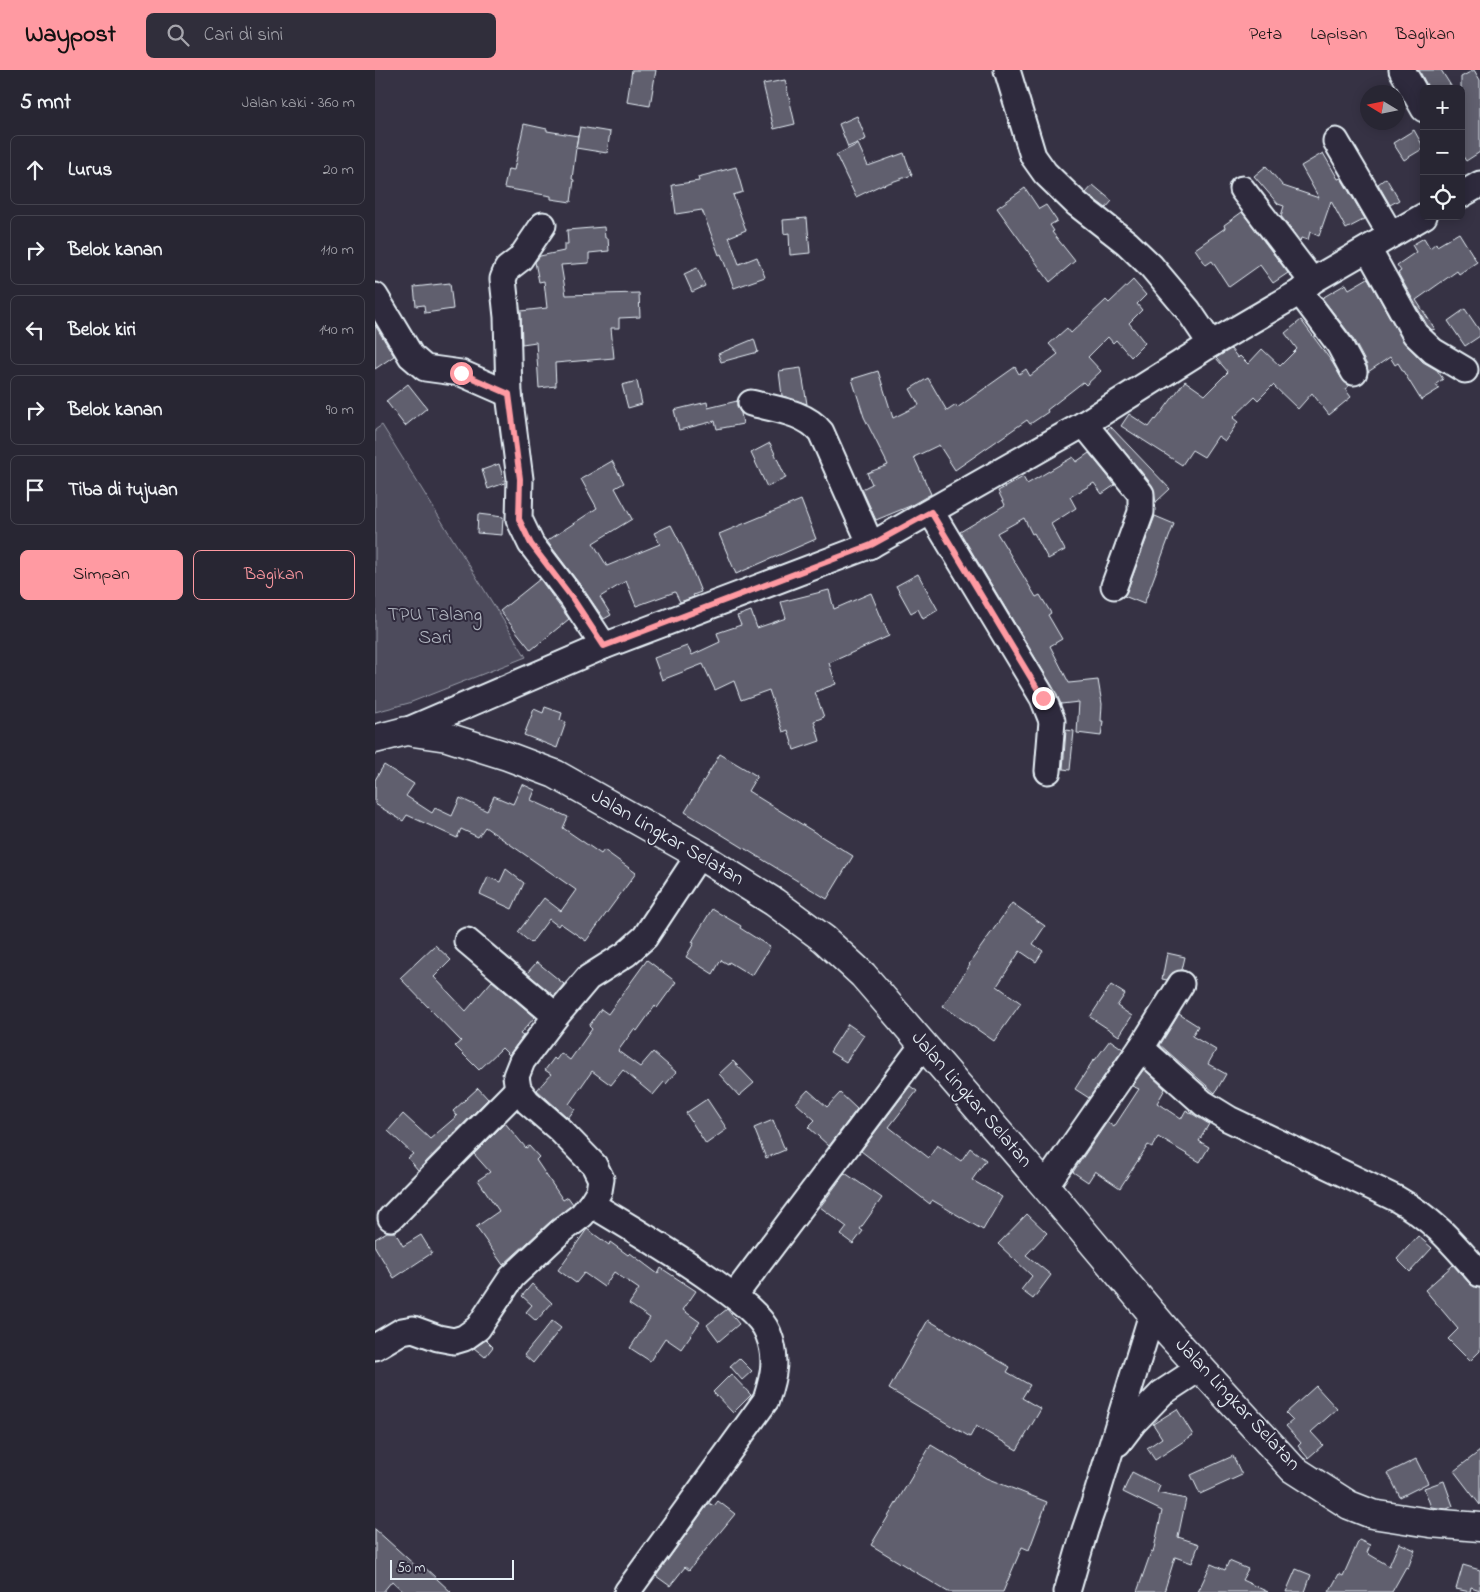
<!DOCTYPE html>
<html lang="id">
<head>
<meta charset="utf-8">
<style>
  :root { --surface:#282633; --page:#302e3b; --text:#f1f3f6; --muted:#a5a5ac; --line:#44434e; --accent:#ff9aa2 }
  body { margin:0; font-family:"Indie Flower",sans-serif; background:var(--page); color:var(--text) }
  .controls { position:absolute; right:15px; top:15px; display:grid; overflow:hidden; border-radius:8px; box-shadow:0 2px 12px #0003 }
  .controls button { width:45px; height:45px; display:grid; place-items:center; padding:0; border:0; border-bottom:1px solid var(--line); background:var(--surface); color:var(--text); font:25px sans-serif }
  .compass { position:absolute; left:985px; top:15px; width:45px; height:45px; border-radius:50%; background:var(--surface); box-shadow:0 2px 12px #0003; rotate:280deg }
  .scale { position:absolute; left:15px; bottom:12px; width:124px; box-sizing:border-box; padding-left:5px; border:2px solid #e8f1f8; border-top:0; font-size:14px; line-height:18px; white-space:nowrap; color:#e8f1f8; -webkit-text-stroke:4px #2f2a3d; paint-order:stroke }
  .stop { position:absolute; width:15px; height:15px; margin:-11px; border:4px solid #ff9aa2; border-radius:50%; background:#fff }
  .stop.end { background:#ff9aa2; border-color:#fff; box-shadow:0 1px 5px #0008 }
  .list { margin:0; padding:0; list-style:none }
  h2 { display:flex; justify-content:space-between; align-items:center; height:65px; margin:0; padding:0 20px; font-size:21px }
  h2 small { font-size:16px; font-weight:400; color:var(--muted) }
  .list li { display:grid; grid-template-columns:32px 1fr auto; gap:15px; align-items:center; box-sizing:border-box; height:70px; margin:0 10px 10px; padding:0 10px; border:1px solid var(--line); border-radius:8px }
  .list b { display:block; font-size:19px; white-space:nowrap }
  .list em { font-size:16px; font-style:normal; color:var(--muted) }
  .actions { display:flex; gap:10px; padding:15px 20px }
  .actions a { flex:1; padding:11px 0; border:1px solid var(--accent); border-radius:8px; text-align:center; font-size:18px; color:var(--accent) }
  .actions .main { background:var(--accent); color:#111 }
  .icon { flex:none; width:28px; height:28px; fill:none; stroke:currentColor; stroke-width:2; stroke-linecap:round; stroke-linejoin:round }
  .map { position:relative; flex:none; width:1105px; height:1522px; overflow:hidden }
  header { display:flex; align-items:center; gap:30px; box-sizing:border-box; height:70px; padding:0 25px; background:var(--accent); color:#111 }
  header strong { font-size:24px }
  nav { display:flex; gap:28px; margin-inline-start:auto; font-size:18px }
  .search { width:350px; height:45px; background:var(--page); display:flex; align-items:center; gap:12px; box-sizing:border-box; padding:0 18px; border-radius:8px; color:var(--muted); font-size:19px }
  main { display:flex }
  aside { flex:1; background:var(--surface) }
  .map>svg:first-child { display:block }
  .green { fill:#4d4b5c; stroke:#9a9eaa }
  .building { fill:#605e6e; stroke:#e8f1f8 }
  .lines { fill:none; stroke-linecap:round; stroke-linejoin:round }
  .minor-casing { stroke:#e8f1f8; stroke-width:29 }
  .highway-casing { stroke:#e8f1f8; stroke-width:31 }
  .minor { stroke:#2f2a3d; stroke-width:25 }
  .highway { stroke:#2f2a3d; stroke-width:28 }
  .route { stroke:#ff9aa2; stroke-width:6 }
  .labels { text-anchor:middle; dominant-baseline:central; stroke-width:4; stroke-linejoin:round; paint-order:stroke }
  .park-label { font-size:20px; fill:#b2b7c1; stroke:#2f2a3d }
  .street-label { font-size:20px; fill:#e8f1f8; stroke:#2f2a3d }
</style>
</head>
<body>
<header>
<strong>Waypost</strong>
<div class="search"><svg class="icon" aria-label="search" viewBox="0 0 24 24"><circle cx="10" cy="10" r="6"/><path d="M15 15l6 6"/></svg>Cari di sini</div>
<nav><a>Peta</a><a>Lapisan</a><a>Bagikan</a></nav>
</header>
<main>
<aside>
<h2>5 mnt<small>Jalan kaki · 360 m</small></h2>
<ul class="list">
<li><svg class="icon" aria-label="ahead" viewBox="0 0 24 24"><path d="M12 20V5M6 11l6-6 6 6"/></svg><div><b>Lurus</b></div><em>20 m</em></li>
<li><svg class="icon" aria-label="right" viewBox="0 0 24 24"><path d="M7 20v-9h11M14 6l5 5-5 5"/></svg><div><b>Belok kanan</b></div><em>110 m</em></li>
<li><svg class="icon" aria-label="left" viewBox="0 0 24 24"><path d="M17 20v-9H6M10 6l-5 5 5 5"/></svg><div><b>Belok kiri</b></div><em>140 m</em></li>
<li><svg class="icon" aria-label="right" viewBox="0 0 24 24"><path d="M7 20v-9h11M14 6l5 5-5 5"/></svg><div><b>Belok kanan</b></div><em>90 m</em></li>
<li><svg class="icon" aria-label="arrive" viewBox="0 0 24 24"><path d="M6 21V4h12l-3 4 3 4H6"/></svg><div><b>Tiba di tujuan</b></div></li>
</ul>
<div class="actions"><a class="main">Simpan</a><a>Bagikan</a></div>
</aside>
<div class="map">
<svg width="1105" height="1522" viewBox="0 0 1105 1522">
  <rect width="100%" height="100%" fill="#363244"/>
  <filter id="ink" filterUnits="userSpaceOnUse"><feTurbulence type="fractalNoise" baseFrequency=".02" numOctaves="2"/><feDisplacementMap in="SourceGraphic" scale="10" xChannelSelector="R" yChannelSelector="G"/><feConvolveMatrix kernelMatrix="1 2 1 2 8 2 1 2 1" color-interpolation-filters="sRGB"/></filter>
  <g filter="url(#ink)">
    <polygon class="green" points="7,355 151,587 34,633 0,642 0,360"/>
    <g class="building">
      <polygon points="257,0 281,0 275,36 252,32"/>
      <polygon points="1044,0 1066,0 1078,19 1054,19"/>
      <polygon points="1099,0 1105,10 1105,82 1091,91 1086,83 1086,7"/>
      <polygon points="410,10 420,54 399,59 388,14"/>
      <polygon points="482,46 491,69 473,77 464,54"/>
      <polygon points="149,54 172,59 172,61 203,66 201,77 205,57 235,62 232,83 201,78 197,109 199,110 196,132 176,129 176,126 129,118 133,99 139,100"/>
      <polygon points="1039,60 1049,78 1029,90 1018,73"/>
      <polygon points="483,74 493,96 529,83 537,105 508,115 508,114 481,127 461,85"/>
      <polygon points="948,83 963,109 966,108 990,149 971,159 956,131 944,166 935,162 933,170 926,168 925,171 906,146 909,136 903,134 879,106 891,96 908,116 944,128 926,96"/>
      <polygon points="361,97 368,122 358,125 371,160 354,167 364,194 382,187 390,207 359,218 346,184 344,185 327,140 301,144 297,115 324,111 323,107"/>
      <polygon points="1011,108 1024,130 1015,135 1003,114"/>
      <polygon points="718,115 737,131 731,138 711,123"/>
      <polygon points="650,118 664,139 671,135 682,151 675,155 679,161 677,162 700,191 675,212 622,138"/>
      <polygon points="867,142 913,203 898,213 885,195 854,217 837,191 831,195 820,179 850,158 849,155"/>
      <polygon points="432,148 435,183 415,185 414,163 409,164 408,150"/>
      <polygon points="229,157 230,168 233,168 234,181 214,183 214,193 186,195 191,225 264,223 265,247 244,248 244,258 236,258 239,288 180,293 181,316 164,318 161,272 147,274 146,241 172,238 169,211 164,212 160,192 165,186 189,181 189,174 193,174 192,160"/>
      <polygon points="1084,163 1102,192 1084,204 1082,201 1041,230 1060,259 1057,260 1052,255 1023,203 1026,201 1022,195 1041,182 1037,175 1049,168 1055,178 1061,173 1062,176"/>
      <polygon points="322,198 330,216 317,222 309,204"/>
      <polygon points="993,208 1028,271 1048,292 1062,300 1068,309 1061,314 1064,319 1046,330 1023,293 1020,295 1015,287 993,302 992,295 977,267 947,228 971,214 974,219"/>
      <polygon points="758,210 771,225 762,234 767,240 754,253 770,273 756,287 741,270 738,273 733,267 713,287 726,301 711,315 708,312 672,340 673,342 655,354 652,350 580,400 564,375 539,387 556,424 535,436 501,450 487,419 497,414 492,403 513,395 489,347 477,309 503,301 518,348 544,335 535,319 553,308 572,341 581,335 582,338 640,297 644,304 651,299 655,306 683,284 674,274 692,258 696,263 731,230 734,233"/>
      <polygon points="75,213 78,239 50,243 49,235 41,236 39,217"/>
      <polygon points="1090,239 1105,261 1105,266 1090,276 1073,251"/>
      <polygon points="926,250 957,292 967,309 975,315 970,319 976,327 954,345 937,323 923,339 898,315 883,330 880,327 858,348 863,352 850,371 843,366 829,387 817,380 807,395 746,356 754,344 774,357 780,349 781,350 810,311 830,325 853,302 841,288 856,279 863,288 865,286 873,294 887,279 905,296 922,279 910,263"/>
      <polygon points="0,255 19,286 0,299"/>
      <polygon points="379,269 383,282 346,292 343,284"/>
      <polygon points="426,298 432,334 407,326 404,301"/>
      <polygon points="262,311 267,334 253,338 247,315"/>
      <polygon points="33,314 52,338 30,356 11,331"/>
      <polygon points="362,331 362,337 366,343 368,354 342,359 340,351 304,360 299,340 332,332 333,338"/>
      <polygon points="735,356 795,419 781,432 777,415 732,360"/>
      <polygon points="395,373 411,408 392,417 376,383"/>
      <polygon points="714,383 740,415 727,424 719,413 695,427 701,438 676,454 690,480 673,489 659,463 657,464 649,448 622,463 661,527 665,525 676,543 673,545 687,569 675,576 694,613 723,610 727,634 726,651 728,651 726,666 702,663 704,632 686,634 680,621 585,462 630,435 623,421 648,407 652,414 698,387 701,392"/>
      <polygon points="237,391 249,413 240,418 257,449 218,473 232,496 285,474 279,463 296,455 310,482 326,522 318,525 319,527 305,532 300,522 261,536 251,511 225,527 236,545 229,549 209,520 172,471 222,438 206,409"/>
      <polygon points="124,394 130,413 113,419 107,400"/>
      <polygon points="426,430 441,469 361,504 344,464"/>
      <polygon points="103,444 128,447 127,465 102,463"/>
      <polygon points="780,446 799,454 769,534 749,526 752,521"/>
      <polygon points="543,504 563,540 548,549 543,539 536,543 521,516"/>
      <polygon points="165,509 194,549 156,580 125,541"/>
      <polygon points="454,520 459,539 496,523 514,566 454,593 461,614 440,622 449,647 439,651 445,671 419,680 413,660 408,662 394,620 366,630 359,611 340,620 328,594 287,610 279,588 312,576 317,585 345,572 342,563 366,555 362,546 376,541 382,558 411,548 406,532"/>
      <polygon points="170,637 187,643 185,650 191,652 182,678 149,665 159,639 168,643"/>
      <polygon points="691,660 699,661 695,700 688,699"/>
      <polygon points="345,684 382,706 373,721 478,786 452,829 310,742"/>
      <polygon points="9,695 39,714 31,726 57,743 60,738 77,746 85,728 112,741 119,726 138,734 147,714 160,720 156,730 193,747 188,758 226,784 229,780 261,803 211,871 185,853 183,856 174,849 156,873 143,862 169,828 186,841 201,820 110,757 103,767 86,759 82,768 32,745 28,751 0,734 0,710"/>
      <polygon points="131,799 149,813 137,839 105,824 113,807 125,812"/>
      <polygon points="637,833 670,856 658,874 668,881 661,892 645,881 622,916 646,933 619,971 568,936 595,895 594,894"/>
      <polygon points="337,839 366,856 365,858 395,877 377,906 354,892 353,894 346,890 338,904 311,887 319,873 317,872"/>
      <polygon points="60,875 76,890 59,907 91,941 117,911 160,947 145,964 148,966 134,985 127,978 104,1000 80,976 86,971 25,908"/>
      <polygon points="792,883 810,887 807,900 799,902 792,910 787,909"/>
      <polygon points="272,890 301,912 282,938 280,936 262,961 259,959 243,981 265,997 278,982 301,1002 291,1014 289,1012 278,1025 248,1000 236,1015 217,1001 194,1034 200,1039 193,1048 162,1020 176,1004 170,1000 179,988 181,990 186,983 195,990 217,959 214,956 226,939 233,944"/>
      <polygon points="162,892 189,914 179,926 152,903"/>
      <polygon points="736,915 750,924 742,936 757,946 744,966 715,947"/>
      <polygon points="804,944 823,956 817,966 841,980 833,994 851,1004 840,1023 785,975"/>
      <polygon points="473,954 489,965 471,992 455,982"/>
      <polygon points="735,970 748,979 714,1028 700,1019 719,989 720,990"/>
      <polygon points="358,991 379,1013 364,1026 344,1004"/>
      <polygon points="769,999 790,1019 782,1033 806,1049 811,1040 834,1054 824,1071 834,1077 825,1092 783,1067 777,1077 773,1075 745,1118 720,1101 713,1112 698,1102 732,1052 739,1057 764,1019 757,1016"/>
      <polygon points="535,1016 542,1021 514,1057 554,1088 562,1075 586,1091 595,1078 611,1090 597,1110 627,1127 608,1160 557,1130 555,1134 486,1081"/>
      <polygon points="103,1018 113,1029 43,1100 33,1088 38,1084 13,1061 28,1044 55,1069 82,1046 78,1041"/>
      <polygon points="433,1020 452,1037 465,1023 482,1039 454,1076 433,1057 440,1050 421,1033"/>
      <polygon points="332,1029 352,1059 331,1074 311,1043"/>
      <polygon points="398,1050 410,1080 391,1088 379,1058"/>
      <polygon points="130,1053 151,1078 154,1076 164,1087 161,1090 188,1130 193,1127 198,1134 175,1152 128,1195 101,1157 124,1141 103,1110 115,1102 99,1084"/>
      <polygon points="470,1103 507,1128 485,1159 488,1161 478,1174 466,1165 472,1157 445,1137"/>
      <polygon points="652,1144 672,1163 651,1185 676,1205 658,1229 646,1220 657,1206 623,1174"/>
      <polygon points="212,1159 234,1175 235,1172 253,1185 255,1183 283,1204 286,1198 321,1221 308,1240 325,1252 306,1279 290,1268 275,1291 255,1278 275,1248 254,1234 264,1219 239,1202 229,1217 209,1203 201,1213 183,1200"/>
      <polygon points="12,1162 20,1162 28,1176 46,1165 57,1183 19,1208 0,1177 0,1169"/>
      <polygon points="1043,1166 1057,1178 1035,1202 1022,1189"/>
      <polygon points="1078,1195 1095,1214 1100,1217 1105,1218 1105,1281 1095,1291 1073,1269 1083,1259 1050,1220"/>
      <polygon points="157,1214 177,1233 161,1251 151,1242 157,1235 147,1226"/>
      <polygon points="352,1239 364,1254 344,1271 332,1255"/>
      <polygon points="553,1250 635,1297 632,1302 655,1315 647,1328 666,1339 642,1380 601,1356 595,1367 514,1319"/>
      <polygon points="177,1251 186,1258 158,1293 149,1285"/>
      <polygon points="111,1270 118,1277 110,1287 99,1278"/>
      <polygon points="364,1288 377,1301 367,1310 355,1296"/>
      <polygon points="356,1304 376,1325 358,1343 338,1322"/>
      <polygon points="941,1316 962,1339 936,1362 948,1375 933,1388 923,1376 926,1373 911,1356 918,1350 911,1343"/>
      <polygon points="802,1339 818,1365 780,1390 772,1378 787,1368 778,1354"/>
      <polygon points="556,1375 611,1408 672,1432 654,1480 647,1477 628,1522 573,1522 496,1475"/>
      <polygon points="1105,1381 1105,1435 1079,1401"/>
      <polygon points="858,1386 867,1405 825,1424 816,1405"/>
      <polygon points="1041,1389 1053,1413 1025,1427 1013,1403"/>
      <polygon points="757,1402 785,1416 782,1423 811,1429 803,1467 824,1474 817,1493 800,1487 789,1522 762,1522 776,1482 778,1483 787,1441 748,1422"/>
      <polygon points="1069,1411 1078,1436 1072,1439 1056,1437 1049,1418"/>
      <polygon points="343,1431 360,1444 314,1500 310,1497 295,1516 281,1506 334,1433 339,1436"/>
      <polygon points="0,1459 43,1498 46,1494 76,1522 29,1522 17,1511 8,1522 0,1522"/>
      <polygon points="984,1470 995,1475 992,1483 1014,1496 1024,1473 1040,1480 1033,1498 1031,1497 1017,1522 954,1522 964,1504 968,1506"/>
      <polygon points="854,1491 873,1499 867,1510 893,1522 823,1522 836,1494 850,1500"/>
      <polygon points="1088,1495 1105,1500 1105,1520 1096,1517 1095,1522 1081,1519"/>
      <polygon points="921,1499 936,1505 930,1522 911,1522"/>
    </g>
    <g class="lines">
      <g class="minor-casing">
        <g id="minor">
          <polyline points="632,0 658,86 670,103 702,134 752,173 776,196 813,240 836,274"/>
          <polyline points="1027,0 1049,39"/>
          <polyline points="961,71 1016,165"/>
          <polyline points="867,119 937,211"/>
          <polyline points="1086,125 1105,114"/>
          <polyline points="168,155 145,189 132,199 128,209 132,247 134,324 145,409 144,449 156,474 198,529 229,576"/>
          <polyline points="993,179 1040,264 1058,281 1090,300"/>
          <polyline points="925,222 964,274 979,302"/>
          <polyline points="0,226 36,286 50,298 86,303 134,324"/>
          <path d="M 376,333 C 399,339 430,342 446,362 L 496,475"/>
          <polyline points="709,354 766,424 766,442 739,516"/>
          <polyline points="556,442 668,628 677,651 673,701"/>
          <polyline points="31,661 229,576 496,475 709,354 836,274 925,222 937,211 1049,146"/>
          <polyline points="92,871 181,946"/>
          <polyline points="766,978 806,914"/>
          <path d="M 670,1116 L 766,978 L 828,1033 L 854,1049 L 1022,1129 C 1059,1150 1077,1172 1105,1204"/>
          <path d="M 216,1134 C 258,1159 299,1183 338,1211 C 356,1224 385,1243 393,1263 C 403,1288 399,1305 391,1330 L 252,1522"/>
          <polyline points="16,1148 143,1019"/>
          <polyline points="359,1226 548,975"/>
          <polyline points="0,1277 27,1261 38,1259 63,1268 79,1271 89,1268 103,1258 137,1207 185,1162 207,1145 216,1134 224,1121 226,1109 219,1095 184,1059 153,1032 143,1019 141,1006 147,991 181,946 213,908 251,884 270,867 324,785"/>
          <polyline points="743,1373 759,1352 787,1323 825,1298"/>
          <polyline points="692,1522 710,1460 718,1437 777,1244"/>
        </g>
      </g>
      <g class="highway-casing">
        <polyline id="highway" points="0,669 31,661 72,667 132,686 180,704 324,785 399,832 449,869 488,905 670,1116 796,1266 918,1399 974,1435 997,1444 1055,1453 1105,1457"/>
      </g>
      <use href="#minor" class="minor"/>
      <use href="#highway" class="highway"/>
    </g>
  </g>
  <g class="lines" filter="url(#ink)">
    <polyline class="route" points="86,303 134,324 145,409 144,449 156,474 198,529 229,576 496,475 556,442 668,628"/>
  </g>
  <g class="labels">
    <g class="park-label">
      <text x="60" y="545">TPU Talang<tspan x="60" dy="23">Sari</tspan></text>
    </g>
    <g class="street-label">
      <text transform="translate(292 768) rotate(30)">Jalan Lingkar Selatan</text>
      <text transform="translate(596 1030) rotate(49)">Jalan Lingkar Selatan</text>
      <text transform="translate(862 1335) rotate(47)">Jalan Lingkar Selatan</text>
    </g>
  </g>
</svg>
<div class="controls">
<button>+</button>
<button>−</button>
<button><svg class="icon" aria-label="locate" viewBox="0 0 24 24"><circle cx="12" cy="12" r="6"/><path d="M12 2v4M12 18v4M2 12h4M18 12h4"/></svg></button>
</div>
<svg class="compass" viewBox="-18 -18 36 36"><path d="M0-13l5 13h-10z" fill="#e53935"/><path d="M0 13l5-13h-10z" fill="#a5a5ac"/></svg>
<div class="scale">50 m</div>
<div class="stop" style="left:86px;top:303px"></div>
<div class="stop end" style="left:668px;top:628px"></div>
</div>
</main>
</body>
</html>
